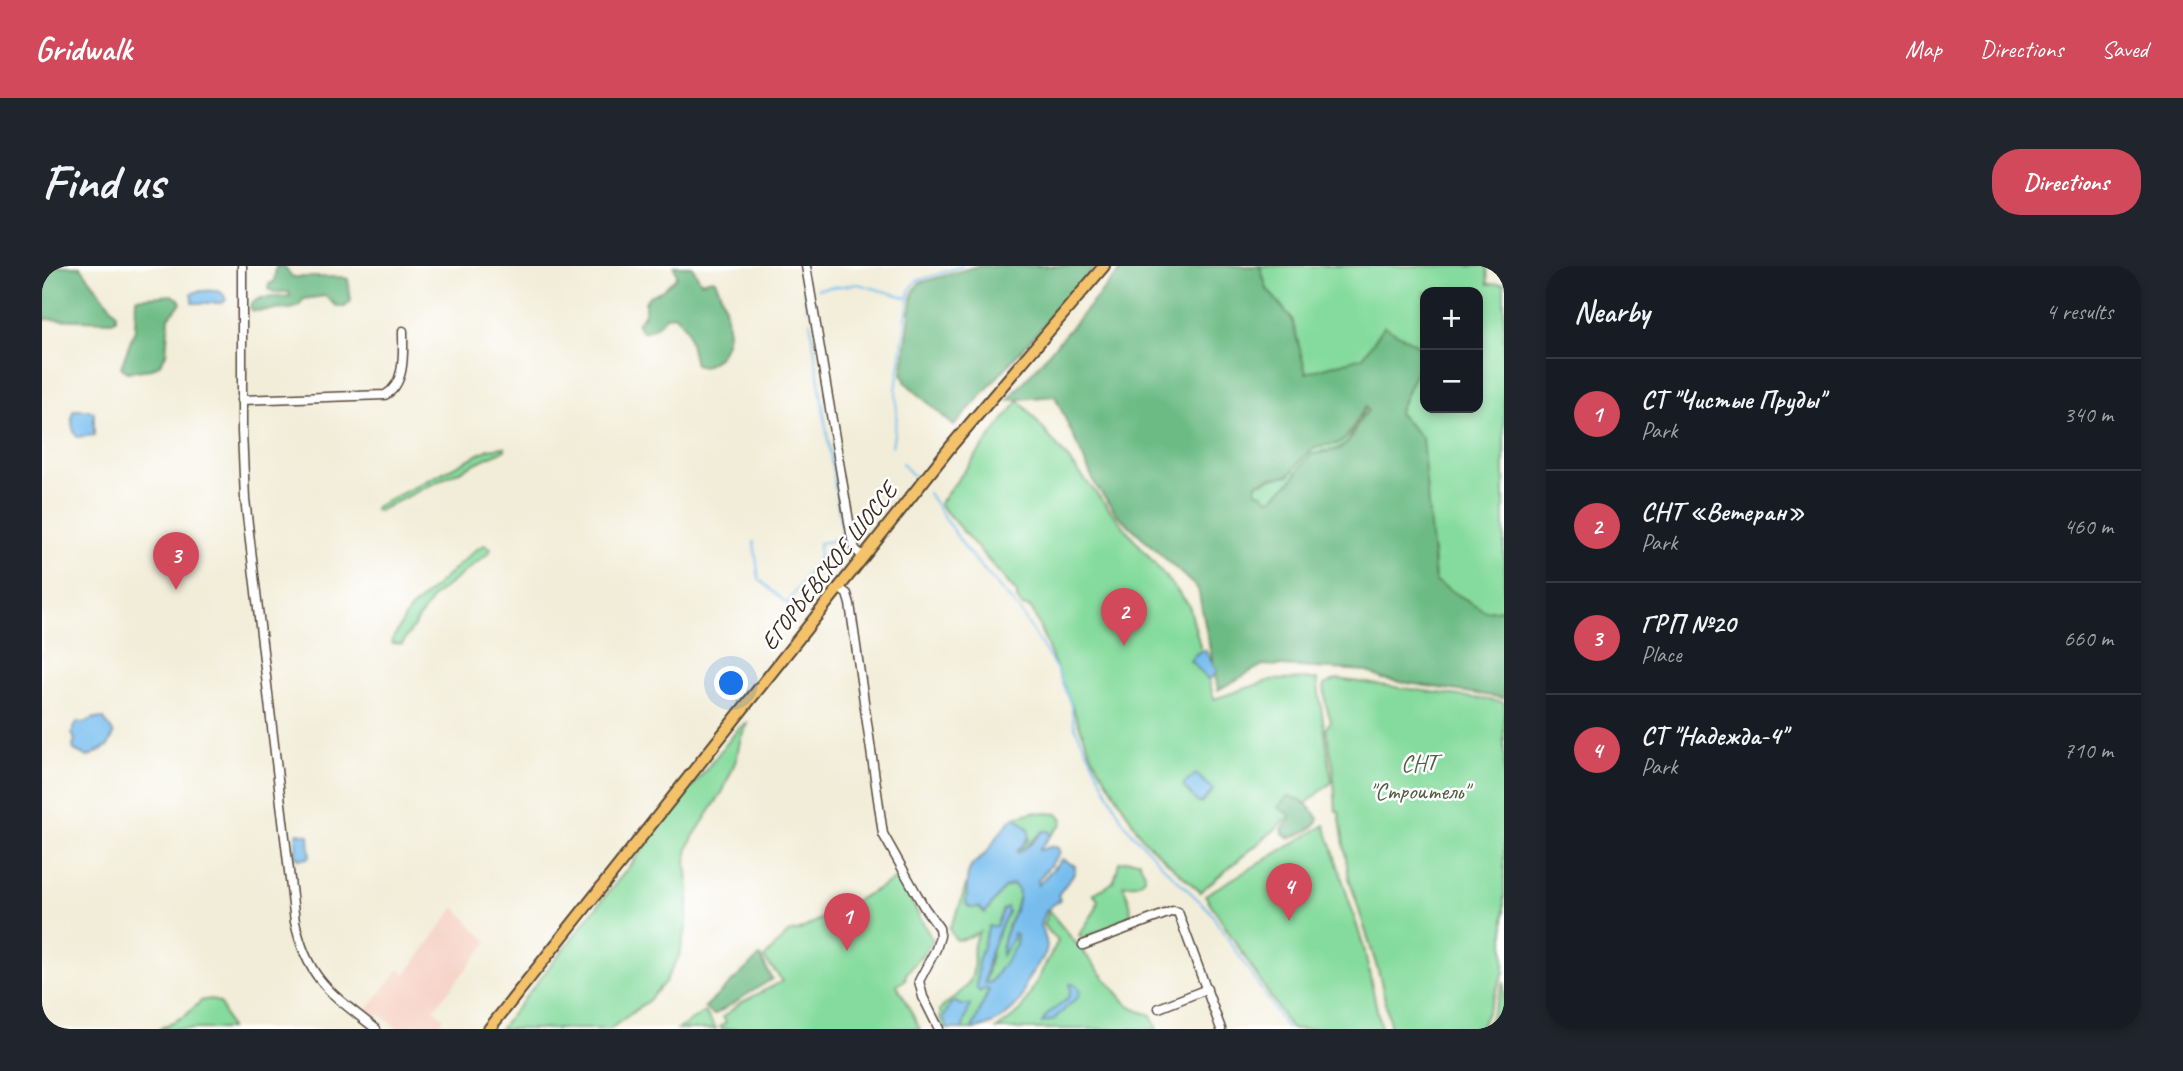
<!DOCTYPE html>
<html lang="en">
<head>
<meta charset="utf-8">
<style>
  :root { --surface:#171b24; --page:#20242c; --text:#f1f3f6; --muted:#9ea1a6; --line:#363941; --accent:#d1495b }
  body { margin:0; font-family:Caveat,sans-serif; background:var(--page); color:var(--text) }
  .controls { position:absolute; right:21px; top:21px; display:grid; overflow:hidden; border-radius:14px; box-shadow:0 4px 10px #0003 }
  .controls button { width:63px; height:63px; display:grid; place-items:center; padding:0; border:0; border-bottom:2px solid var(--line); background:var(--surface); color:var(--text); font:35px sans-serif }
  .you { position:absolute; left:690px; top:418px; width:24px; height:24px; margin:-18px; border:5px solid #fff; border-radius:50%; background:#1a73e8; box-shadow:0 0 0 10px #1a73e833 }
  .badge { display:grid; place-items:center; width:46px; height:46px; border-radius:50%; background:var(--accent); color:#fff; font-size:23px; font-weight:700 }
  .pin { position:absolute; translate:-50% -58px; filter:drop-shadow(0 2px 4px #0008) }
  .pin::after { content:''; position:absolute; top:37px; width:24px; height:21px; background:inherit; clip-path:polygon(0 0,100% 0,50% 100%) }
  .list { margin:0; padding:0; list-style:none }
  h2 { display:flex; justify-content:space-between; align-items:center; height:91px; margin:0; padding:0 28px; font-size:30px }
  h2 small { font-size:23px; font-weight:400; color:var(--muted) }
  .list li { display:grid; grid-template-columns:46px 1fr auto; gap:21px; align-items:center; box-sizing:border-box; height:112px; padding:0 28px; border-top:2px solid var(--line) }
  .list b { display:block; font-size:26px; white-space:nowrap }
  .list p { margin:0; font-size:23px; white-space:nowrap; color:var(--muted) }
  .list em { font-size:23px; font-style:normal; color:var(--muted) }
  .map { position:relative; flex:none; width:1462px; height:763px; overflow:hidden; border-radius:28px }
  header { display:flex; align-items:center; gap:42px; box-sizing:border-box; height:98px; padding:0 35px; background:var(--accent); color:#fff }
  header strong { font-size:33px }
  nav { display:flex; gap:38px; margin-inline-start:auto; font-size:24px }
  .intro { display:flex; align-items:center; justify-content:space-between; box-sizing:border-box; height:168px; padding:0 42px }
  h1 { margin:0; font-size:49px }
  .button { padding:18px 32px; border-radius:28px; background:var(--accent); color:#fff; font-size:24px; font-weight:700 }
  main { display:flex; gap:42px; padding:0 42px }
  aside { flex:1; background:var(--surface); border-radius:28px; box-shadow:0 4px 10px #0003 }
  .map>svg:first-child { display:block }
  .built { fill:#f6d2c5 }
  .green { fill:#85db9d; stroke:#60825e; stroke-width:2; fill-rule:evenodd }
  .forest { fill:#6cbb84; stroke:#547251; stroke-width:2; fill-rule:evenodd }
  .water { fill:#76bdee; stroke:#587486; stroke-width:2 }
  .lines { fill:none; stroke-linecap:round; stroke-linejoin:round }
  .stream { stroke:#76bdee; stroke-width:2 }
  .minor-casing { stroke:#56473a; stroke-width:11 }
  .major-casing { stroke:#56473a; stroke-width:14 }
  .minor { stroke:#fff; stroke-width:8 }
  .major { stroke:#f3c26a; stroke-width:10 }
  .labels { text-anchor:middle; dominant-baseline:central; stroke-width:5; stroke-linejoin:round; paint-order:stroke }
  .street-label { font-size:24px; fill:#3b2a1e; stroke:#fff }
  .park-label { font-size:24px; fill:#515f44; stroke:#fff }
</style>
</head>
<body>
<header>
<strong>Gridwalk</strong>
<nav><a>Map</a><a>Directions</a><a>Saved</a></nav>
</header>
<div class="intro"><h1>Find us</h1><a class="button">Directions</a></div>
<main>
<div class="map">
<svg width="1462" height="763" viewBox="0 0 1462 763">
  <rect width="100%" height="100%" fill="#fff"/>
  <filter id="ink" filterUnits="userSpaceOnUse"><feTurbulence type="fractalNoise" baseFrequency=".0143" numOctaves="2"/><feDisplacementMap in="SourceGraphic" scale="14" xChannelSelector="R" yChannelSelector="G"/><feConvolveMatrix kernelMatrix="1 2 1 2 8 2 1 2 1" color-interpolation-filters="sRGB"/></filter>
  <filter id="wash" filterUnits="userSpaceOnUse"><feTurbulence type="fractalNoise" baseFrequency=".00686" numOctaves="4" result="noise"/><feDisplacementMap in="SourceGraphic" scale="28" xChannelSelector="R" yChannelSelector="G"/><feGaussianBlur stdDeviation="1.57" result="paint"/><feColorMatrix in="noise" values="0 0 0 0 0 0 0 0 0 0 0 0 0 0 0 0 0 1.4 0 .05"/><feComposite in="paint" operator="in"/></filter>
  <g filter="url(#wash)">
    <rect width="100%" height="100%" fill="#f2edd8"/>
    <polygon class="built" points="413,641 446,676 392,743 402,752 393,763 356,763 337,748 333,752 324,744 358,703 364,708"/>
    <g class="green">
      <path d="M 1218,0 L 1445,0 L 1446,18 L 1462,17 L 1462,343 L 1443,345 L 1393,315 L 1391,285 L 1356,147 L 1374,106 L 1381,82 L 1322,91 L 1264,107 L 1250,53 L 1225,23 ZM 1383,26 L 1436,26 L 1436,142 L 1383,142 Z"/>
      <polygon points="977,134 1147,339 1172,433 1229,414 1275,413 1290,516 1158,626 1101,573 1050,490 992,347 987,341 980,340 975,333 975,327 897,238"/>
      <path d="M 1325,141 L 1326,145 L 1316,154 L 1305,178 L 1293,184 L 1280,185 L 1231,233 L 1224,232 L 1214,226 L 1214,218 C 1226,215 1234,210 1247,209 C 1257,199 1262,187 1275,181 C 1283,177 1295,181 1302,174 C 1309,168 1316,150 1325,141 Z"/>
      <polygon points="463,181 463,184 446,191 336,245 333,244 333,241 447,183"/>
      <polygon points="442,279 449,282 447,287 392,330 360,378 350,377 350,374 367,345 432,285"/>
      <polygon points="1295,413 1462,436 1462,706 1438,763 1349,763 1338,711 1307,612 1297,546 1294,546 1291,499 1284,462 1289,455 1284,439 1282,419"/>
      <polygon points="705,458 699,471 694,494 681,525 651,571 646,582 644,597 647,626 644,663 637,690 623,716 606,735 568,763 458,763 697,462"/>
      <polygon points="991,546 1016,548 1021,553 1019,559 1009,569 1006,565 1001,565 976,588 975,585 987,573 987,563 973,551"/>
      <polygon points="1283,559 1322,682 1339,763 1249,763 1163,629"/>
      <path d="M 1087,594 L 1097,594 L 1103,608 L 1101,614 L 1094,618 L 1081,619 L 1088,637 L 1089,649 L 1041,673 L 1037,669 L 1054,643 L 1056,634 L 1051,628 C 1072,615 1071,623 1077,596 Z"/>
      <polygon points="856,612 891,675 864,708 863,714 855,719 878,763 680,763 678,761 684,756 681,751 698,737 741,715 722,692 746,667 758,664"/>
      <path d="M 925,616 L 925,633 L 950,638 L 962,622 L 971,618 L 977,624 C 977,647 958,665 960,688 L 971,667 L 975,669 L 974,678 L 966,692 L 948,717 L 943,717 L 951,679 L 966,646 L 965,642 L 936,712 L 935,723 L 947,723 L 930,763 L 902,763 L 898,756 L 898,744 C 909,732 929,723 931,705 C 934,689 927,682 937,666 L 922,673 L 914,674 L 907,663 L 917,642 Z"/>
      <polygon points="1007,645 1083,736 1097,745 1109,749 1115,763 955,763 979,745 1016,675 1001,659"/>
      <polygon points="1462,716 1462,763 1444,763"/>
      <polygon points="168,733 178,737 188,763 117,763 144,749 159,735"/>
      <polygon points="663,746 674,763 636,763"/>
    </g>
    <g class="forest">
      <polygon points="0,0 38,0 74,47 74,53 70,55 0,53"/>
      <polygon points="234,0 242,0 249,10 253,11 299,11 306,13 309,35 303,41 296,41 283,30 262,33 257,40 249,43 210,45 208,42 209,37 219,32 248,30 247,26 232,26 226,23 227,18 232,16"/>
      <path d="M 632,0 L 650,0 L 659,16 L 670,13 L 673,14 C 683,36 695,72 675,92 C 671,96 666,98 661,101 L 653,99 L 645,64 L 633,49 L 624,50 C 618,58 610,65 600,66 L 595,57 L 603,48 L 603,36 L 607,30 L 621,24 L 635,10 Z"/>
      <polygon points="935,0 1054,0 912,160 864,117 860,108 871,26 877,17"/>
      <path d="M 1082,0 L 1218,0 L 1225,23 L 1250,53 L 1264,107 L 1321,91 L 1342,60 L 1381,82 L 1374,106 L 1356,147 L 1380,172 L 1393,315 L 1443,345 L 1462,343 L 1462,432 L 1340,413 L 1325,405 L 1221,399 L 1176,424 L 1156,323 L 1076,249 L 1054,220 L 1013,130 L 966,134 ZM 1324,141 L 1326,145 C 1314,156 1313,168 1305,177 C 1297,186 1279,186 1268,189 L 1248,216 L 1230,233 L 1224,232 L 1222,228 L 1214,225 L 1214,218 L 1228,212 L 1247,209 C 1256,199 1262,187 1275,181 C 1283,177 1295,181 1302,174 C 1309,167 1316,150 1324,141 Z"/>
      <polygon points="130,29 137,33 139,37 127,51 124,88 118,98 110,103 85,106 79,101 93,63 94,32"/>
      <path d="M 1246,530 C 1257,532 1271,542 1277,553 C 1274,562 1257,570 1247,572 L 1241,568 L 1240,563 L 1248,554 L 1248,549 L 1236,541 Z"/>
      <polygon points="718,690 730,713 672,749 662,742"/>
    </g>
    <g class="water">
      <path d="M 158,25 C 169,25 180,21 184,34 L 179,37 L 150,37 L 150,27 Z"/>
      <path d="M 32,144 L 47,144 L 52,147 L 52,169 L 35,171 C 30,165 28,150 32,144 Z"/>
      <polygon points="1163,384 1175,406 1167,414 1148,395 1155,387"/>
      <polygon points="53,452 62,453 72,468 66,480 46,491 32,484 31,480 33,474 30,467 35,456 41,457"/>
      <polygon points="1154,508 1171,524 1159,537 1155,536 1142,521 1142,518"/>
      <path d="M 973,551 C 990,566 993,567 975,585 L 976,587 L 991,576 L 1001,565 L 1006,565 L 1009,569 L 997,584 C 1005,584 1006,578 1016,582 L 1018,587 L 996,614 L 996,619 L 1020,593 L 1033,600 L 1032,607 L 1016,629 L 1018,634 C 1006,642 1001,646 998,660 C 1014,689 998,691 986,713 C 982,719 982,727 979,733 C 971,748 945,763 930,763 L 947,724 L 943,722 L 938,726 L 935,723 L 936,696 L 947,660 L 954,660 L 961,643 L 965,641 L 966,646 C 955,668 944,692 943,717 L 948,717 L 966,692 L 974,678 L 975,669 L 971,667 L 970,674 L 960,689 C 958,665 977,648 977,625 L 971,618 L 962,622 L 943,647 L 937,641 L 929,642 L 924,638 C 926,627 923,616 927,605 C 930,597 936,595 942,589 C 953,577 959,561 973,551 Z"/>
      <polygon points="256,567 267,569 268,589 266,592 257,593 254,590 254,571"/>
      <path d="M 1028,718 L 1032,718 L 1038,724 L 1037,730 L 1011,754 L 1000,757 C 1008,738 1031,741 1028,718 Z"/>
      <polygon points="913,736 919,739 928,739 920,763 906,763 901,752 909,737"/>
    </g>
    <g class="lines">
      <g class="stream">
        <polyline points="775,23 816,18 866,32"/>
        <polyline points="764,26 762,26 766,43"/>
        <polyline points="850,180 855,151 854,124 868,23 874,15 920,0"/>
        <polyline points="860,197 873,212"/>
        <polyline points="886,227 925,285 978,345 1015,404 1028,436 1033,461 1079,552 1090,567 1124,603 1167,644 1245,763"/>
        <polyline points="712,276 717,313 745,338 777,291 777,277 801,273 768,55"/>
      </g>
    </g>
  </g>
  <g filter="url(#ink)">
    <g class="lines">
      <g class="minor-casing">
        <g id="minor">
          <path d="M 200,0 L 200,165 L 203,233 L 253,656 C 266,715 290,728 334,763"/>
          <polyline points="764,0 810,273 813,283 821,291"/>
          <path d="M 199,134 L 343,129 C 364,118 361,86 361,65"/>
          <polyline points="797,322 805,328 808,338 841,568 882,641 897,662 898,670 894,683 877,715 881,731 897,763"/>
          <polyline points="1041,679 1131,645 1136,646 1179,763"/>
          <polyline points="1117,742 1165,723"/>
        </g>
      </g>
      <g class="major-casing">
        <polyline id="major" points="447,763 910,179 1062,0"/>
      </g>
      <use href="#minor" class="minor"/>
      <use href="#major" class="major"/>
    </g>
  </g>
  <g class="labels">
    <g class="street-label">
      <text transform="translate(787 300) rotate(-52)">ЕГОРЬЕВСКОЕ ШОССЕ</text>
    </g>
    <g class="park-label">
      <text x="1377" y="497">СНТ<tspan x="1377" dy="28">"Строитель"</tspan></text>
    </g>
  </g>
</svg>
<div class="controls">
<button>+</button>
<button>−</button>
</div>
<div class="you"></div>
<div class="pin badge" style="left:805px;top:685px">1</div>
<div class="pin badge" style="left:1082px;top:380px">2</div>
<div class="pin badge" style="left:134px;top:324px">3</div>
<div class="pin badge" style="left:1247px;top:655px">4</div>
</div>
<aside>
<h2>Nearby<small>4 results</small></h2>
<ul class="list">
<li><span class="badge">1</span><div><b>СТ &quot;Чистые Пруды&quot;</b><p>Park</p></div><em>340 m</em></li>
<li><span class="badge">2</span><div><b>СНТ «Ветеран»</b><p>Park</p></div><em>460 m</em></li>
<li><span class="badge">3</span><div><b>ГРП №20</b><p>Place</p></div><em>660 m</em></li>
<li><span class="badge">4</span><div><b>СТ &quot;Надежда-4&quot;</b><p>Park</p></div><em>710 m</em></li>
</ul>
</aside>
</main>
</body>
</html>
